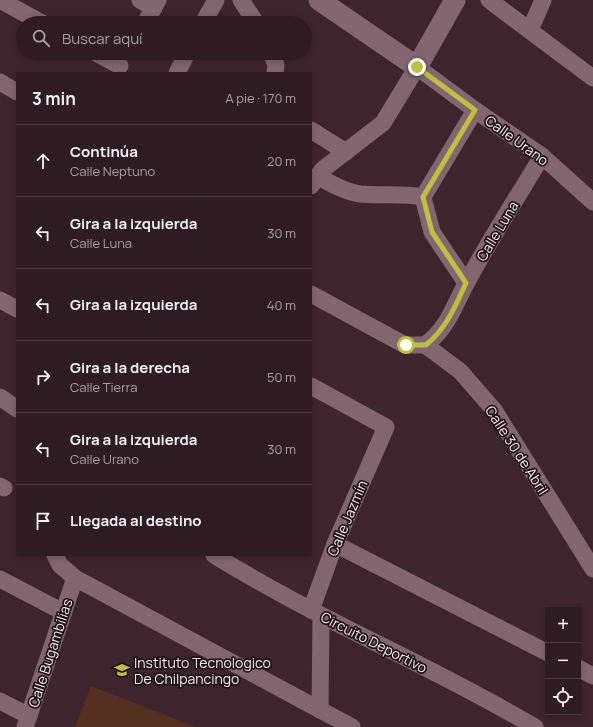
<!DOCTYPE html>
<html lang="es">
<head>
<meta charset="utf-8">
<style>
  :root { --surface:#2e1c22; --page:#3a292f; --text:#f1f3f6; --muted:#a7a1a5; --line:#493a40 }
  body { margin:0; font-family:Manrope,sans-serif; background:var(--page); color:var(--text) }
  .controls { position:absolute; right:12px; bottom:12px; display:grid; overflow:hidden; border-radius:0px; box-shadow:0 2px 6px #0003 }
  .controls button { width:36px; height:36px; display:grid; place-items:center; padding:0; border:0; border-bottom:1px solid var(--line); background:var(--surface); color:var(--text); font:20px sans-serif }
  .stop { position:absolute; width:12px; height:12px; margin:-9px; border:3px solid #bebf42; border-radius:50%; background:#fff }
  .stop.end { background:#bebf42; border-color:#fff; box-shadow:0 1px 4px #0008 }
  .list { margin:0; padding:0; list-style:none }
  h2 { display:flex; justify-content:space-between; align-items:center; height:52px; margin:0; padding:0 16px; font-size:17px }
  h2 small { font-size:13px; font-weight:400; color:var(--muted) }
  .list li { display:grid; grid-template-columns:26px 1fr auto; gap:12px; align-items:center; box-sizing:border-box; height:72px; padding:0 16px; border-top:1px solid var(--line) }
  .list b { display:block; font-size:15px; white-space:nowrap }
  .list p { margin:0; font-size:13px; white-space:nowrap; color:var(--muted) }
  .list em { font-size:13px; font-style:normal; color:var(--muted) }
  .icon { flex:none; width:22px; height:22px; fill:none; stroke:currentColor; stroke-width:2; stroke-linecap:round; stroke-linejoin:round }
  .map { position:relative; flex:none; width:593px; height:727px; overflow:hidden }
  .search { position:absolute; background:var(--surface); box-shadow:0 2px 6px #0003; left:16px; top:16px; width:296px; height:44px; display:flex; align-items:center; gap:10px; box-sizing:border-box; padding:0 14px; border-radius:22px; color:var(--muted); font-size:15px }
  .panel { position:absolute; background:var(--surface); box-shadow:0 2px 6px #0003; left:16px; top:72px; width:296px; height:484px; border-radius:0px }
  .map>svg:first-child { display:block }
  .pitch { fill:#553020 }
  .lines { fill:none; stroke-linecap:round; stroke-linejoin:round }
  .minor { stroke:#82656e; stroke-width:17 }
  .tertiary { stroke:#82656e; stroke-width:21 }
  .route { stroke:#bebf42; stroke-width:5 }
  .labels { text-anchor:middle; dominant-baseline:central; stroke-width:3.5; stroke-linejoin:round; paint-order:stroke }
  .street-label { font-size:14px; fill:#fdecf1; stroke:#1d1215 }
  .poi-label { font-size:14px; fill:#fdecf1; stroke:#1d1215; text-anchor:start }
</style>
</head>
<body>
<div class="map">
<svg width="593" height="727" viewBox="0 0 593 727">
  <rect width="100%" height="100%" fill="#3e252d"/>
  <polygon class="pitch" points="91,686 196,727 75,727"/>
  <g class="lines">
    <g class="minor">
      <polyline points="0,0 42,23"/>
      <polyline points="140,0 154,8"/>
      <polyline points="241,0 256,23"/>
      <polyline points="489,0 593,78"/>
      <polyline points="145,23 158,0"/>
      <polyline points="203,23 216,0"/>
      <polyline points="530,30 543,0"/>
      <polyline points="96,53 120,66"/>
      <polyline points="271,53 276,65 275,73"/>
      <polyline points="177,73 187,53"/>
      <polyline points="0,82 17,92"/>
      <polyline points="311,130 346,152"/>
      <path d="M 317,176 C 330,183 345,192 360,194 C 381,196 402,193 423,197 L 432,232 L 466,283"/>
      <polyline points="311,186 322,170 383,123 417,67 475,110 542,156 593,202"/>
      <polyline points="423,197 475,110"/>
      <polyline points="311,294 405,345 425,345"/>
      <polyline points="0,300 17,309"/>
      <polyline points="425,345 460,371 494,410 593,569"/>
      <path d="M 425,345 C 449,327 453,307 467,282 C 490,239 517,198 542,156"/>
      <polyline points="311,386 386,427 335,544 311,610"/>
      <polyline points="0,397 17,409"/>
      <polyline points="0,486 4,488"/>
      <polyline points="335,544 548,653"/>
      <polyline points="55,555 60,565 75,578 352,727"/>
      <path d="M 214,555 C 317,619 430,665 535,727"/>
      <polyline points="0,579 63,612"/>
      <polyline points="578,668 593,676"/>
      <polyline points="0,701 29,716"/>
      <polyline points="320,710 321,616"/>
      <polyline points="25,727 75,578"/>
    </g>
    <polyline class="tertiary" points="319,0 417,67 455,0"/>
  </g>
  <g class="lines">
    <path class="route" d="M 406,345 L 426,345 C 446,329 455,307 466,283 L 432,232 L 423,197 L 475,110 L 417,67"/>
  </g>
  <defs>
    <g id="university-bare" transform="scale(1.2)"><path d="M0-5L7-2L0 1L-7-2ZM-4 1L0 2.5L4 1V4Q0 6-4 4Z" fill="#bebf42" stroke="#1d1215" stroke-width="2.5" paint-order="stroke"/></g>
  </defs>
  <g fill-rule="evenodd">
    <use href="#university-bare" x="122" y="670"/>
  </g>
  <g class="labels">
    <g class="street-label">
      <text transform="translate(517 140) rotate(36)">Calle Urano</text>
      <text transform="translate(497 231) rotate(-59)">Calle Luna</text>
      <text transform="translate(517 450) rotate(57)">Calle 30 de Abril</text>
      <text transform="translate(347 518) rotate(-67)">Calle Jazmín</text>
      <text transform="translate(374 642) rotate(27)">Circuito Deportivo</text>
      <text transform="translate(50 653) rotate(-72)">Calle Bugambilias</text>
    </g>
    <g class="poi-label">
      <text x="134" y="662">Instituto Tecnologico<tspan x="134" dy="16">De Chilpancingo</tspan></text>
    </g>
  </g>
</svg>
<div class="controls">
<button>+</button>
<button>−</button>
<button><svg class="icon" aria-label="locate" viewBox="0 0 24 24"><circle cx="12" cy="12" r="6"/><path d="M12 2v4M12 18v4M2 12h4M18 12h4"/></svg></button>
</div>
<div class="stop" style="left:406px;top:345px"></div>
<div class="stop end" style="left:417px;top:67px"></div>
<div class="search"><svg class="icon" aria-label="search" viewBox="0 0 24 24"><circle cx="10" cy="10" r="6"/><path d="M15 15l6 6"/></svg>Buscar aquí</div>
<section class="panel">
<h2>3 min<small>A pie · 170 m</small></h2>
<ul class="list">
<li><svg class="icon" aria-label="ahead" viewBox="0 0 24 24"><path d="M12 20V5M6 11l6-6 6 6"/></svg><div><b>Continúa</b><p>Calle Neptuno</p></div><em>20 m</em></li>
<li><svg class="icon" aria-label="left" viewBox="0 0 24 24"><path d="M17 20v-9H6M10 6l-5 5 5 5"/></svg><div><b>Gira a la izquierda</b><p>Calle Luna</p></div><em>30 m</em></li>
<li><svg class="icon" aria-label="left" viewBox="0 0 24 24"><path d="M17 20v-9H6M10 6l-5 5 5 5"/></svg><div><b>Gira a la izquierda</b></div><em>40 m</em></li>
<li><svg class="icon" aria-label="right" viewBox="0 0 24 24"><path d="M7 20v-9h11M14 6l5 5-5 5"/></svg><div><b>Gira a la derecha</b><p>Calle Tierra</p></div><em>50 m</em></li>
<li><svg class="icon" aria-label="left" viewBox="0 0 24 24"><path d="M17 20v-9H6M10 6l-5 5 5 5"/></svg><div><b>Gira a la izquierda</b><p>Calle Urano</p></div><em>30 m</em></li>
<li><svg class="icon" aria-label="arrive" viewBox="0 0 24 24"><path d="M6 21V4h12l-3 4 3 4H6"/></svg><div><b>Llegada al destino</b></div></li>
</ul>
</section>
</div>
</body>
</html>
